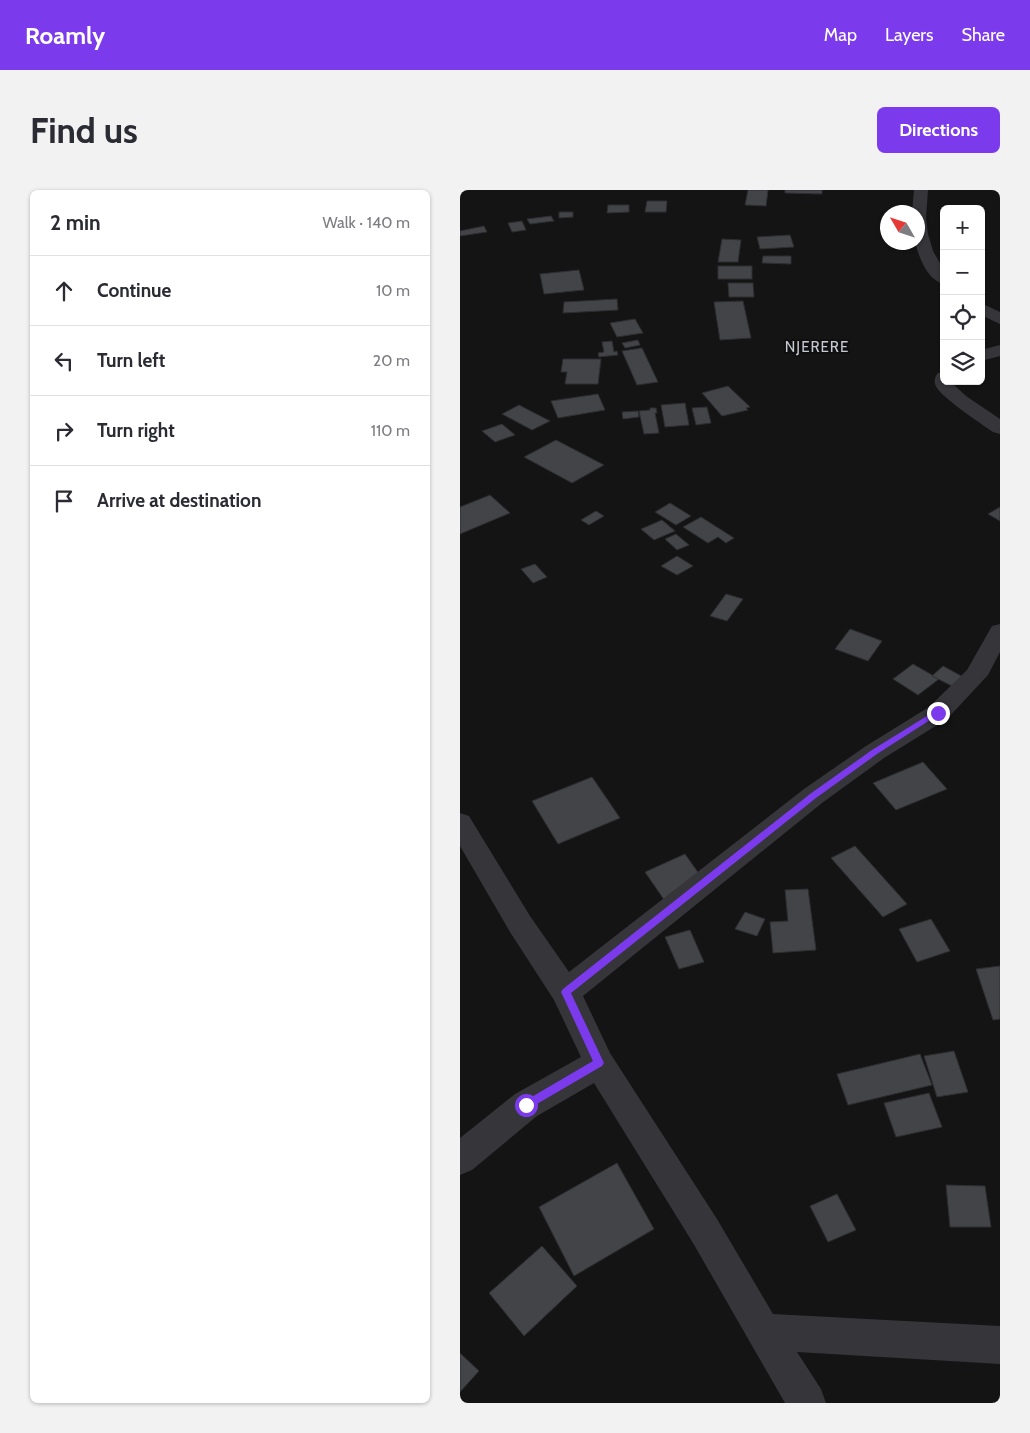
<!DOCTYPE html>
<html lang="en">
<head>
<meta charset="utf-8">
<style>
  :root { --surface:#fff; --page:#f2f2f3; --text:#2b2b33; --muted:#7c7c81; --line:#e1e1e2; --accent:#7c3aed }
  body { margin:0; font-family:Cabin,sans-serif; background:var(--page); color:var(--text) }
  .controls { position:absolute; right:15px; top:15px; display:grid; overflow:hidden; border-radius:8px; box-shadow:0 1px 4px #0004 }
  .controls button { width:45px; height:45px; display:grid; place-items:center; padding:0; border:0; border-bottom:1px solid var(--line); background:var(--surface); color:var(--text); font:25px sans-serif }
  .compass { position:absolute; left:420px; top:15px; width:45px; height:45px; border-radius:50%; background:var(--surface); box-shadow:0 1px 4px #0004; rotate:309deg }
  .stop { position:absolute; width:15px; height:15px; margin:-11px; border:4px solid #7c3aed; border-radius:50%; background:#fff }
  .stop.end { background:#7c3aed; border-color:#fff; box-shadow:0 1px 5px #0008 }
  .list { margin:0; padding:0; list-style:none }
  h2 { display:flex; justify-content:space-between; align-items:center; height:65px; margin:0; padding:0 20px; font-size:21px }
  h2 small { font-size:16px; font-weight:400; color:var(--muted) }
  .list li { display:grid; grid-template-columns:32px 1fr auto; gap:15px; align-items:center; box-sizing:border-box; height:70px; padding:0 20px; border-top:1px solid var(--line) }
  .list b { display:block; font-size:19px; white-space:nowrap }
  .list em { font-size:16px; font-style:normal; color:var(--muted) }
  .icon { flex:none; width:28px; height:28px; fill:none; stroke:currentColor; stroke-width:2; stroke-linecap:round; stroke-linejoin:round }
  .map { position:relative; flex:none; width:540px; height:1213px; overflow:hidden; border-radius:8px }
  header { display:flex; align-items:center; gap:30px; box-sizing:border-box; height:70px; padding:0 25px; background:var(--accent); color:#fff }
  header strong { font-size:24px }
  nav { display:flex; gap:28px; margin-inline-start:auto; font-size:18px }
  .intro { display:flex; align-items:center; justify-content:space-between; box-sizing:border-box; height:120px; padding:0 30px }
  h1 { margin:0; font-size:35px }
  .button { padding:12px 22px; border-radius:8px; background:var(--accent); color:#fff; font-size:18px; font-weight:700 }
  main { display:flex; gap:30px; padding:0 30px }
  aside { flex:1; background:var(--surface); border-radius:8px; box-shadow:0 1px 4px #0004 }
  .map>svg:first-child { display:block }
  .building { fill:#434448; stroke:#2e2e31 }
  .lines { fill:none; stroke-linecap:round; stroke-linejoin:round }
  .street { fill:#35353a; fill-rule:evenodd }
  .route { fill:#7c3aed }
  .labels { text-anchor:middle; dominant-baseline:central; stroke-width:4; stroke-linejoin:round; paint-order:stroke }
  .far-quarter-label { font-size:15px; letter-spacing:1px; fill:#c7c9d1; stroke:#0f0f10 }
</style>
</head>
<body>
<header>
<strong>Roamly</strong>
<nav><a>Map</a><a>Layers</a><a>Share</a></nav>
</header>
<div class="intro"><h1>Find us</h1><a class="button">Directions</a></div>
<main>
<aside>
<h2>2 min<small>Walk · 140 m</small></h2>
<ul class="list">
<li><svg class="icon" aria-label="ahead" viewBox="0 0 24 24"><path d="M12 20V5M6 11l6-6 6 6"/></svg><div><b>Continue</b></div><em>10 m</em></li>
<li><svg class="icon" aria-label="left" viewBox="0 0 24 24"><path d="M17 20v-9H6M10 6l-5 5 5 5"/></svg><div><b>Turn left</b></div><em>20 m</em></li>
<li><svg class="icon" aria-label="right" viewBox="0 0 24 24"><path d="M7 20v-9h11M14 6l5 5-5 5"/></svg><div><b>Turn right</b></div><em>110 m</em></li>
<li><svg class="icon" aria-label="arrive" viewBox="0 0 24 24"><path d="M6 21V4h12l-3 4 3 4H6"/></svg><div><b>Arrive at destination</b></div></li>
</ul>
</aside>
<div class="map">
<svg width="540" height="1213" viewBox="0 0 540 1213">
  <rect width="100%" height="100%" fill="#141415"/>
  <g class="building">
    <polygon points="288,0 308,0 306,16 285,15"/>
    <polygon points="325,0 362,0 362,4 325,3"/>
    <polygon points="187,11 207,11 206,22 185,22"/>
    <polygon points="148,15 169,15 169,22 147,23"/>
    <polygon points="99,22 113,22 113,27 99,28"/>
    <polygon points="91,26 94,31 70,34 67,29"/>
    <polygon points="62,31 66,40 52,42 48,33"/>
    <polygon points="24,36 27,42 0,46 0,41"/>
    <polygon points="330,45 334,57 300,59 297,47"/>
    <polygon points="262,49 281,50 278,72 258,72"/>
    <polygon points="303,66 331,66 331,74 302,73"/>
    <rect x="258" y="76" width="34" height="13"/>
    <polygon points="119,80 124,100 84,104 80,84"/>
    <polygon points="268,93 293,93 294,107 269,107"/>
    <polygon points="157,109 158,120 103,123 104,112"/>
    <polygon points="283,111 291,148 260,150 254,112"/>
    <polygon points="175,129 183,143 157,147 150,133"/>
    <polygon points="178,150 180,155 165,158 162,153"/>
    <polygon points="152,151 154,162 157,161 158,165 139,167 138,163 144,162 142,152"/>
    <polygon points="182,158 198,192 177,195 162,161"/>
    <polygon points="103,169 141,169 138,194 105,194 107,182 101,182"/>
    <polygon points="268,196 290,217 286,218 288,220 262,226 242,203"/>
    <polygon points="138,204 145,220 98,228 91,211"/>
    <polygon points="225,213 229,235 205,237 201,215"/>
    <polygon points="59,215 90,231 72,240 42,224"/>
    <polygon points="247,217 251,233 236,235 232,218"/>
    <polygon points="190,218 196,218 197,223 195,223 199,243 184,244 179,221 190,220"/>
    <polygon points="178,221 179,227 163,229 162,222"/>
    <polygon points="42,234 55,245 35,252 22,241"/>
    <polygon points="96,250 144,275 112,293 64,267"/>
    <polygon points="30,305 50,323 0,344 0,317"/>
    <polygon points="210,313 231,326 216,335 195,322"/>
    <polygon points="540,317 540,331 528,324"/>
    <polygon points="136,321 144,326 129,335 121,330"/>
    <polygon points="241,327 274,348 266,353 258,347 248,353 223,337"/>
    <polygon points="202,330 215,341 194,350 181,339"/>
    <polygon points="216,344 229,355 217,360 205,349"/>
    <polygon points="217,366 233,376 217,385 201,376"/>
    <polygon points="75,374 87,387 73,393 61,379"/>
    <polygon points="266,404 283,409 267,431 250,426"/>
    <polygon points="390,439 422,451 408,471 375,459"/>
    <polygon points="453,474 479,489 458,505 433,489"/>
    <polygon points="483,476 516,494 506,503 472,486"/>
    <polygon points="463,572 487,599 436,620 413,593"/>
    <polygon points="132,587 160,628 98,654 72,611"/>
    <polygon points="395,656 447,714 423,727 371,668"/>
    <polygon points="225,664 247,695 207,714 185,682"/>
    <polygon points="348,699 356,760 313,763 310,732 328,731 325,700"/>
    <polygon points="285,722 305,729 297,746 275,739"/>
    <polygon points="471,729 490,761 457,772 439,739"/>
    <polygon points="230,740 244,772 219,779 205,747"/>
    <polygon points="540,776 540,829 533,830 516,779"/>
    <polygon points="494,861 508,902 477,907 464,866"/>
    <polygon points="460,864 472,895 388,915 377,884"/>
    <polygon points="469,903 482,937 436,947 424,913"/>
    <polygon points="157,973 194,1039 114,1086 79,1017"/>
    <polygon points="486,995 525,996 531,1037 490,1037"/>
    <polygon points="377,1004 396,1040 368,1052 350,1016"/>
    <polygon points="82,1056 117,1096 64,1146 29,1103"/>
    <polygon points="0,1163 19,1181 0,1202"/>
  </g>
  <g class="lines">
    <g class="street">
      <path d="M 454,0 L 468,0 L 466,28 L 468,44 L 473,61 L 484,80 L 484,94 C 467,90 459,67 455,52 L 458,52 L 458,22 L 452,22 Z"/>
      <polygon points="521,113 540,122 540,134 521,125"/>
      <polygon points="540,155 540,166 521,171 521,160"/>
      <path d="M 484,182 L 484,191 L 493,191 L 493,194 L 506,206 L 540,229 L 540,244 L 533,242 C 522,234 478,206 475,194 C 474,190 475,186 478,183 Z"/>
      <polygon points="540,434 540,462 528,485 487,529 424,568 362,613 123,806 150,863 257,1029 313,1124 540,1136 540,1174 337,1162 361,1199 366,1213 325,1213 233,1053 134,893 77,926 12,980 0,985 0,948 55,904 121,867 94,810 50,742 0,656 0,623 9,626 70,726 109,782 344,599 406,556 469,517 507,480 532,436"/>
    </g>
  </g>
  <polygon class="route" points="475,521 481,523 417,564 356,608 111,803 144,873 142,876 70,918 63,918 63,912 133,871 101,802 103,799 350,604 412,560"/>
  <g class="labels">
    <g class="far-quarter-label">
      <text x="357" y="157">NJERERE</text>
    </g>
  </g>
</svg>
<div class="controls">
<button>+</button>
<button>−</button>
<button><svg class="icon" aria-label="locate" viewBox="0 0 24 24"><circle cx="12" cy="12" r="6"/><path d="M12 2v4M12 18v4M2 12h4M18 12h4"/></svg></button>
<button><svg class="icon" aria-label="layers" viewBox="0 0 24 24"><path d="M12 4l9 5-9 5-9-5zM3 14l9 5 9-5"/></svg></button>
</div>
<svg class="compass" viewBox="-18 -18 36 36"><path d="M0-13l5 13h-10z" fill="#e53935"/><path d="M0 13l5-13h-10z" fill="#7c7c81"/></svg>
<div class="stop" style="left:66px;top:915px"></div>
<div class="stop end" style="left:478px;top:523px"></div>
</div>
</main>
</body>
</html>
